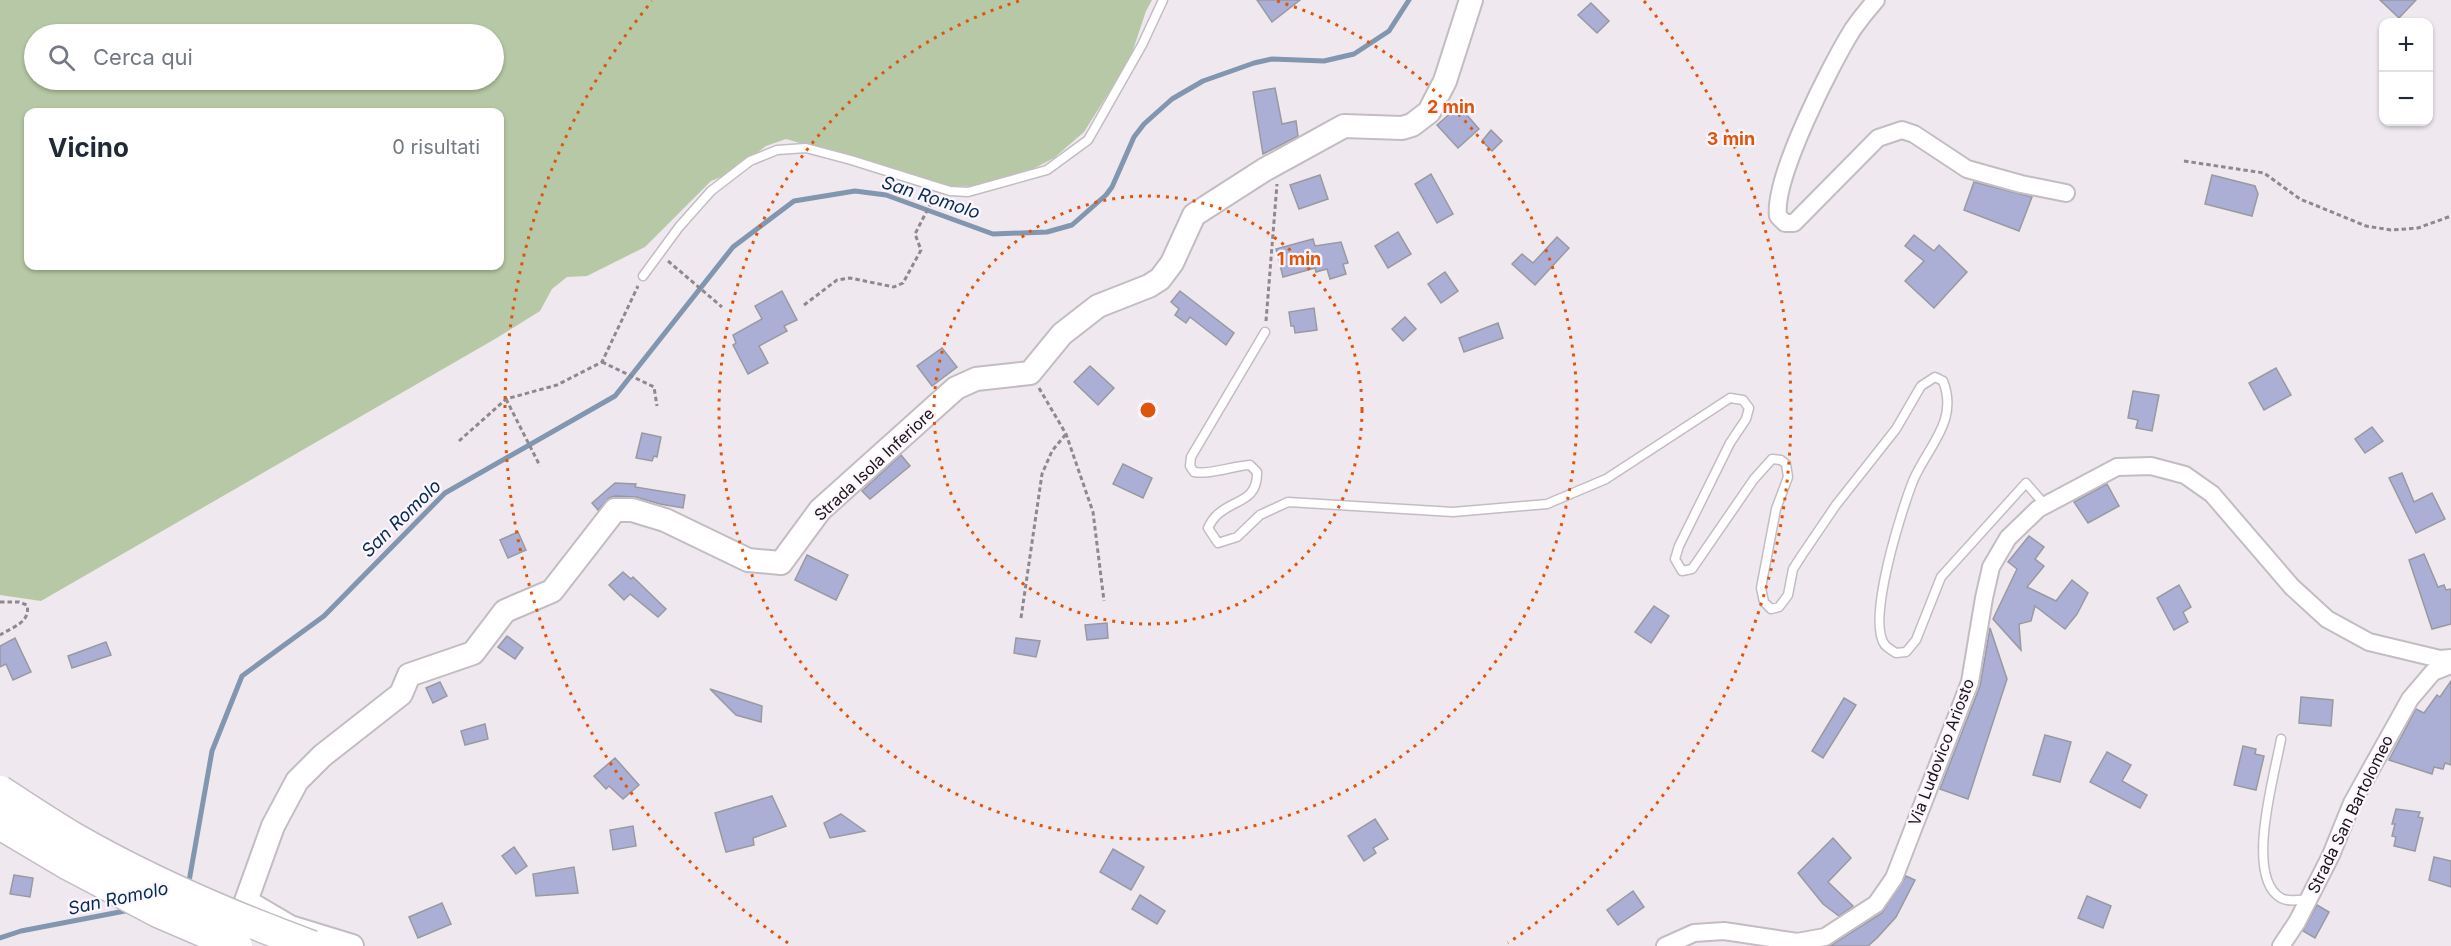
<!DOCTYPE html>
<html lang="it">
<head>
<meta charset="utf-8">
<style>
  :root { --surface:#fff; --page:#f6f6f7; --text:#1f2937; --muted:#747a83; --line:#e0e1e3 }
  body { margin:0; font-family:Inter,sans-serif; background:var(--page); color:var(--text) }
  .controls { position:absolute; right:18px; top:18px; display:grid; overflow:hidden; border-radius:12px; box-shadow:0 2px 4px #0004 }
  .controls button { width:54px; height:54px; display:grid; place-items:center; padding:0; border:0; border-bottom:2px solid var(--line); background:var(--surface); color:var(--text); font:30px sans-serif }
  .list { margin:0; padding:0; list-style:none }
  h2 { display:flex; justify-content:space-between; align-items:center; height:78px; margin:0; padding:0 24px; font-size:26px }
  h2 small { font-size:20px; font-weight:400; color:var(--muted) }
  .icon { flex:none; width:33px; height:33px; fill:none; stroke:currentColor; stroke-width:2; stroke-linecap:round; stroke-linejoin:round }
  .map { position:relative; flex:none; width:2451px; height:946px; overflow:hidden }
  .search { position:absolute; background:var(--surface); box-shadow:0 2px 4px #0004; left:24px; top:24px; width:480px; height:66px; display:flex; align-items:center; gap:15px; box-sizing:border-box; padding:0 21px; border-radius:33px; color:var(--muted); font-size:22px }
  .panel { position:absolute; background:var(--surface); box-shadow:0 2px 4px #0004; left:24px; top:108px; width:480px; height:162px; border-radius:12px }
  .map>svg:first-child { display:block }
  .green { fill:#b7c8a6; fill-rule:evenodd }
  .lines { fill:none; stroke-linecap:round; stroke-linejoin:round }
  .stream { stroke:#8296af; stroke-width:5 }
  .building { fill:#abafd6; stroke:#9899a1; stroke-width:1.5 }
  .lane-casing { stroke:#c4bcc3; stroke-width:11 }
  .street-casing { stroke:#c4bcc3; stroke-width:20 }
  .secondary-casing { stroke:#c4bcc3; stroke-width:26 }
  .path { stroke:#8e898e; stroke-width:3; stroke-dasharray:4.5 3; stroke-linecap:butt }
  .lane { stroke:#fff; stroke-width:8 }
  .street { stroke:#fff; stroke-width:16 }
  .secondary { stroke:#fff; stroke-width:22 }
  .highway-bridge-casing { stroke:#c4bcc3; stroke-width:33; stroke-linecap:butt }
  .highway-bridge { stroke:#fff; stroke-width:30 }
  .ring { fill:none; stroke:#de560c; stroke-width:3; stroke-dasharray:3 6 }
  .labels { text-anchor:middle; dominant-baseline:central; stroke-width:4.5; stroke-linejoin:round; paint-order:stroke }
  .street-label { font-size:16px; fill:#161416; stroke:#fdf6fd }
  .water-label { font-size:18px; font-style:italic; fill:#002c55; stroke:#fdf6fd }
  .centre { fill:#de560c; stroke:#fdf6fd; stroke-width:3 }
  .ring-label { font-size:18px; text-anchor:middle; font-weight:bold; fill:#de560c; stroke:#fdf6fd; stroke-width:4.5; stroke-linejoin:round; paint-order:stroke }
</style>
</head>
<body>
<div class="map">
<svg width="2451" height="946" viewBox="0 0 2451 946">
  <rect width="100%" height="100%" fill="#f0e8ef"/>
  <path class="green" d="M 0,0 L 1152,0 L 1146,11 L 1130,59 L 1084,132 L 1054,158 L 1010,181 L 998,185 L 949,187 L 786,139 L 766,146 L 728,174 L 711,181 L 645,247 L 587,276 L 567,277 L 552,289 L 540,311 L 495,339 L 41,601 L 0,595 ZM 34,34 L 494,34 L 494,80 L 34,80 ZM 28,112 L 500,112 L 500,266 L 28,266 Z"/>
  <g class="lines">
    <g class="stream">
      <polyline points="188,887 212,751 242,676 324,616 445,493 615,396 733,247 794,201 855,191 886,195 993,234 1047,232 1072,225 1106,195 1112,187 1134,137 1144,124 1172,99 1203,81 1254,63 1272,59 1324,61 1354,54 1389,31 1409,0"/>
      <polyline points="0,938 21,931 130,910"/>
    </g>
  </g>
  <g class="building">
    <polygon points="1257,0 1300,0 1272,22"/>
    <polygon points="2380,0 2416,0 2399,18"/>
    <polygon points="1591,3 1609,21 1597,33 1578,15"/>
    <polygon points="1275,88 1282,124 1296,121 1298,136 1263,154 1253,92"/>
    <polygon points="1459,106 1479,129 1458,148 1437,125"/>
    <polygon points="1491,130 1502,141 1492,151 1482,141"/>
    <polygon points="1431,174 1453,214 1437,223 1415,184"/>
    <polygon points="1320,175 1328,199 1299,209 1290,185"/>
    <polygon points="2212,175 2255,186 2258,194 2252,216 2205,204"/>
    <polygon points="1974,182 2032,197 2019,231 1964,210"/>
    <polygon points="1398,232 1411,254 1388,268 1375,246"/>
    <polygon points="1914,235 1934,251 1939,245 1967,272 1934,308 1905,281 1924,261 1905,246"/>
    <polygon points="1557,237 1569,248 1535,285 1512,264 1522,254 1533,263"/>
    <polygon points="1313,239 1315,246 1341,242 1348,263 1343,264 1346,274 1330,279 1327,269 1316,272 1315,268 1283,277 1276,249"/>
    <polygon points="1445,272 1458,291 1441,303 1428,284"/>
    <polygon points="782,291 797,320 784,326 787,331 759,346 768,363 748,374 733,345 736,343 733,335 762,319 755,306"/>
    <polygon points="1180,291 1234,333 1226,345 1190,317 1186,323 1175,315 1179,309 1171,302"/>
    <polygon points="1314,308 1317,330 1295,333 1294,326 1291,326 1289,312"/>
    <polygon points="1405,317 1416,329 1403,341 1392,329"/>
    <polygon points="1498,323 1503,338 1464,352 1459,338"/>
    <polygon points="942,348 957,367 932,386 917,366"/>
    <polygon points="1090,366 1114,388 1098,405 1074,382"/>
    <polygon points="2276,368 2291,395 2264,410 2249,383"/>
    <polygon points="2133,391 2159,395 2152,431 2136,428 2138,420 2128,418"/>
    <polygon points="2372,427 2383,441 2365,453 2355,439"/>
    <polygon points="642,433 661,437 657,457 654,456 652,461 636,458"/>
    <polygon points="901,455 910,466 870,499 862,491"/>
    <polygon points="1123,464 1152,478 1143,498 1113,484"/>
    <polygon points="2402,473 2414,502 2432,493 2445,519 2416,533 2389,478"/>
    <polygon points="615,483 636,484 635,487 685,495 683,508 660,504 636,497 615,496 609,498 598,510 592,503"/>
    <polygon points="2107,484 2119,506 2088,523 2074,502"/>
    <polygon points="518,532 526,550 508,558 500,540"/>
    <polygon points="2029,536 2044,547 2035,559 2044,566 2027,587 2056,601 2072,580 2088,593 2077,614 2065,629 2035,606 2031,621 2019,624 2021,650 1993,619 2017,569 2008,562"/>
    <polygon points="2424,554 2438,587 2444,585 2446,590 2451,589 2451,624 2432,629 2409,560"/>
    <polygon points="807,555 848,575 836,600 795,580"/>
    <polygon points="623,572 631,579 633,577 666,609 658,617 630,594 624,600 609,585"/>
    <polygon points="2179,585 2191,607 2183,612 2188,622 2174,630 2157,598"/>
    <polygon points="1654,606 1669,616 1651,643 1635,632"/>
    <polygon points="1107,623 1108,638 1087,640 1085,625"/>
    <polygon points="1990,628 2007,679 1968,799 1940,789 1980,686"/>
    <polygon points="507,636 523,648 515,659 498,647"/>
    <polygon points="15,638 31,672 13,680 6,664 0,667 0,646"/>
    <polygon points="1016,638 1040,641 1036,657 1014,653"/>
    <polygon points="106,642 111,655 72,668 68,656"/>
    <polygon points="2451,681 2451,765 2445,763 2443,769 2434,767 2432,774 2389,760 2416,709 2424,713 2437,695 2440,697"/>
    <polygon points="440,682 447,696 433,703 426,688"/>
    <polygon points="710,689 762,706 761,722 736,715"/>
    <polygon points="2301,697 2333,700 2331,726 2299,723"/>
    <polygon points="1844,698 1856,705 1823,758 1812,751"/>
    <polygon points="485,724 488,739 465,745 461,731"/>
    <polygon points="2045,735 2071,742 2060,782 2033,775"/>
    <polygon points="2243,746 2256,749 2255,754 2264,756 2256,790 2234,785"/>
    <polygon points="2107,752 2131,765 2122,781 2147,795 2140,808 2090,782"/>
    <polygon points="615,758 639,785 623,799 609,786 606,789 594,776"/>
    <polygon points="772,796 786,826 753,838 754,845 726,852 715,813"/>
    <polygon points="2396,809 2420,812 2418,817 2423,818 2415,851 2394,846 2396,837 2392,836 2395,824 2392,824"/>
    <polygon points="841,814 865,831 830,838 824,823"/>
    <polygon points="1375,819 1388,839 1373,848 1376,853 1364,861 1348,836"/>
    <polygon points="633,826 636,846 613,850 610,830"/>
    <polygon points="1833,838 1851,858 1828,882 1853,906 1839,916 1823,904 1798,873"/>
    <polygon points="514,847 527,866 516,874 502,856"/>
    <polygon points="1113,849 1144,867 1131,890 1100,872"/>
    <polygon points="2434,857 2451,861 2451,887 2429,880"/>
    <polygon points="574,867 578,893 536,896 533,874"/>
    <polygon points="14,875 33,878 30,897 10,894"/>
    <polygon points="1906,876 1915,880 1896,917 1877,938 1868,946 1830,946 1882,913"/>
    <polygon points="1633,891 1644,907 1618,925 1607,910"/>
    <polygon points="1140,895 1165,911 1157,924 1132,909"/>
    <polygon points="2087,896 2111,906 2103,928 2078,918"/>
    <polygon points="442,903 451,924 418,938 409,917"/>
    <polygon points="2317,905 2329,912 2315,938 2303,931"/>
  </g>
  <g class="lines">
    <g class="lane-casing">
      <g id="lane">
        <polyline points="643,276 679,227 711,191 750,161 777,150 806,148 851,160 950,191 968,192 1047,170 1088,140 1142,45 1163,0"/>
        <path d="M 1265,332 L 1191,457 L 1190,466 L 1194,472 C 1210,475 1232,466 1250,465 L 1257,472 C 1258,503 1232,499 1216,516 C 1213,519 1210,524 1208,528 L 1218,543 L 1237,537 L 1260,515 L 1288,502 L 1453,512 L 1547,504 L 1606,479 L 1730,398 L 1743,400 L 1749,408 L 1746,419 L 1730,443 L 1679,546 L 1675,559 L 1682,571 L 1692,569 L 1754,479 L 1772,459 L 1781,460 L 1786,464 L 1788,477 L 1776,509 L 1761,588 L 1764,602 L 1771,609 L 1779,607 L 1788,595 L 1793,569 L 1802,555 L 1836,505 L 1896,429 L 1921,386 L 1935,377 L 1943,381 C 1959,421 1928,446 1913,481 C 1902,509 1866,621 1885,645 C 1888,648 1893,651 1896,653 L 1906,652 L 1916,640 L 1941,577 L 2026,483 L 2045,505"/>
        <path d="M 2281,739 C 2275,774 2244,877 2281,898 C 2288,902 2300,900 2308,899"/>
      </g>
    </g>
    <g class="street-casing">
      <g id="street">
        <path d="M 1876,0 C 1868,9 1860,19 1853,29 C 1831,64 1773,178 1778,216 L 1785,223 L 1794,223 L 1878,138 L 1902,130 L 1914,134 L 1967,169 L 2021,184 L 2066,193"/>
        <polyline points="1665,946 1694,933 1724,931 1797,942 1825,937 1876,904 1894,878 1970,682 1984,598 1991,567 2008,538 2038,509 2117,467 2151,466 2185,475 2212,494 2292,587 2327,619 2369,642 2440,659 2451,658"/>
        <polyline points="2281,946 2297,922 2331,855 2352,803 2410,699 2433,672 2451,665"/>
      </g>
    </g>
    <g class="secondary-casing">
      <polyline id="secondary" points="352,946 290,927 246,901 273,826 297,781 322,756 401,694 409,675 473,653 505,611 552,591 615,510 632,510 665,520 748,560 781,563 820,510 956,388 976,379 1030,373 1062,334 1098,306 1149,286 1160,279 1172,263 1194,215 1264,170 1344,126 1402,128 1412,125 1429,112 1445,81 1471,0"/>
    </g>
    <g class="path">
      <polyline points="2184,161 2264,173 2300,199 2366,226 2391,230 2418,228 2451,216"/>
      <polyline points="668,261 722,307"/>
      <polyline points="804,305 837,280 850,278 894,287 903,283 921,250 915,234 934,197"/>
      <polyline points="1266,321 1277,184"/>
      <polyline points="602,362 654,387 657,406"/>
      <polyline points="1039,388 1066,434 1093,512 1104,601"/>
      <polyline points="506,399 540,466"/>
      <polyline points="459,441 506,399 557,385 602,362 638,286"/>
      <path d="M 0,602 L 19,602 L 27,605 C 31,622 13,627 0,635"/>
      <polyline points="1021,618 1042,474 1052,451 1066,434"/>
    </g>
    <use href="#lane" class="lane"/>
    <use href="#street" class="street"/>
    <use href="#secondary" class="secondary"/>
    <g class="highway-bridge-casing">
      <g id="highway-bridge">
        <path d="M 0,791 C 25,807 49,823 74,838 C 149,881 230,916 312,946"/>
        <polyline points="0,824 69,865 158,912 237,946"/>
      </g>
    </g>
    <use href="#highway-bridge" class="highway-bridge"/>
  </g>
  <g class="ring">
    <circle cx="1148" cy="410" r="214"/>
    <path d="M1277 1A429 429 0 1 1 1019 1"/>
    <path d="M788 943A643 643 0 0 1 652 1M1644 1A643 643 0 0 1 1508 943"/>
  </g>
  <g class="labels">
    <g class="street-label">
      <text transform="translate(874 464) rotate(-43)">Strada Isola Inferiore</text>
      <text transform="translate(1941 752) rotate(-69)">Via Ludovico Ariosto</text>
      <text transform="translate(2350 814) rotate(-64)">Strada San Bartolomeo</text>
    </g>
    <g class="water-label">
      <text transform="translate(931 197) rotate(18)">San Romolo</text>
      <text transform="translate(401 518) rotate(-44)">San Romolo</text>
      <text transform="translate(118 898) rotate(-12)">San Romolo</text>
    </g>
  </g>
  <circle cx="1148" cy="410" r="9" class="centre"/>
  <g class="ring-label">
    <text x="1451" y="113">2 min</text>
    <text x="1731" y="145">3 min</text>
    <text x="1299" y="265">1 min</text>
  </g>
</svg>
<div class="controls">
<button>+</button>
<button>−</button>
</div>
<div class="search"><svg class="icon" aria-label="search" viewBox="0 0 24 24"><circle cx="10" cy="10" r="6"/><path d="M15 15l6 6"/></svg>Cerca qui</div>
<section class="panel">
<h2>Vicino<small>0 risultati</small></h2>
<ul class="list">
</ul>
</section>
</div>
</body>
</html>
